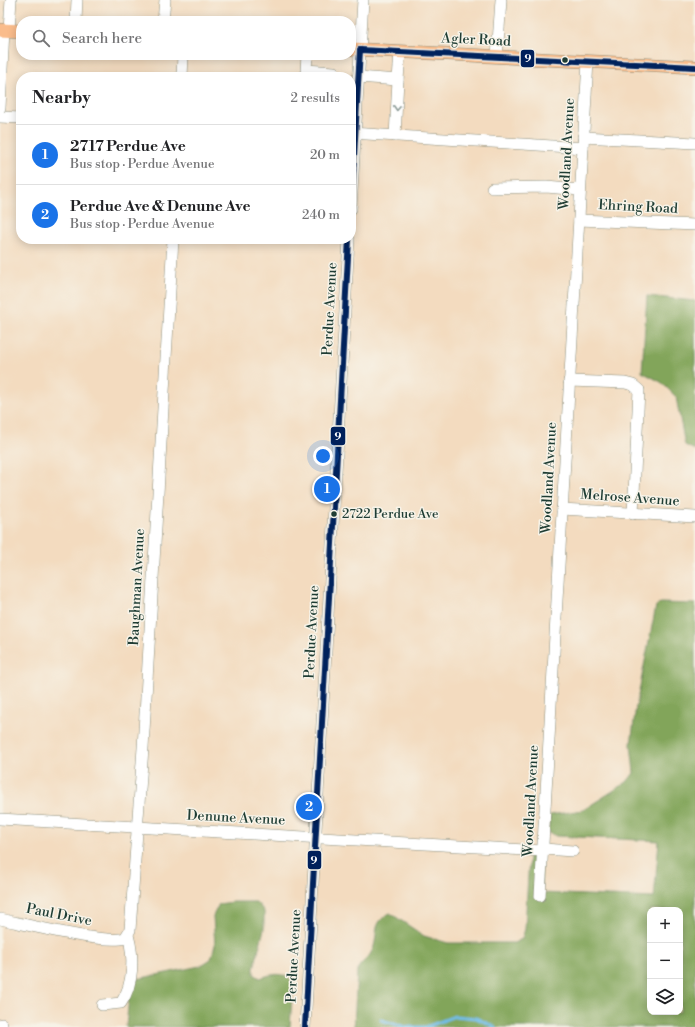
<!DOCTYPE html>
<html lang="en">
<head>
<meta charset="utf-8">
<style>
  :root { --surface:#fff; --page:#f2f2f2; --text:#202124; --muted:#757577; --line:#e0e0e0; --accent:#1a73e8 }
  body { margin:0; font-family:"Libre Bodoni",serif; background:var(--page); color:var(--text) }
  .controls { position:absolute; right:12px; bottom:12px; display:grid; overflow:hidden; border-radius:8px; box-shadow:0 2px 10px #0003 }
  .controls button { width:36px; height:36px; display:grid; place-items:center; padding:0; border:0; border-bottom:1px solid var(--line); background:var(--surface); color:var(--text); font:20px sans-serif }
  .you { position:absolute; left:323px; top:456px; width:14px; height:14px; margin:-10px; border:3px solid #fff; border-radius:50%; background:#1a73e8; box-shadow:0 0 0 6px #1a73e833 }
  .badge { display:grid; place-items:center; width:26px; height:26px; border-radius:50%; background:var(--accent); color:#fff; font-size:13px; font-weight:700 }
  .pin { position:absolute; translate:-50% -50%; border:2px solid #fff; box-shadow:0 1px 4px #0006 }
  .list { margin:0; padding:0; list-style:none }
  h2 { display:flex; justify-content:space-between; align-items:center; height:52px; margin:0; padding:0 16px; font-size:17px }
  h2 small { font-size:13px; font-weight:400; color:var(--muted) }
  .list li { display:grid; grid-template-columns:26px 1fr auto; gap:12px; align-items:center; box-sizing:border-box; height:60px; padding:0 16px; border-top:1px solid var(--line) }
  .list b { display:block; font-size:15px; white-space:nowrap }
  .list p { margin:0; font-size:13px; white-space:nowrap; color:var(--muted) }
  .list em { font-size:13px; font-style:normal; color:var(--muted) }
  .icon { flex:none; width:22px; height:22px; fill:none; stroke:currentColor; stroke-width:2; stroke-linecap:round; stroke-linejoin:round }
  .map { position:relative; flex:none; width:695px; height:1027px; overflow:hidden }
  .search { position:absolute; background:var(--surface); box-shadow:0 2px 10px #0003; left:16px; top:16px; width:340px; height:44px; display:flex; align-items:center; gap:10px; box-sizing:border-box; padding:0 14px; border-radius:16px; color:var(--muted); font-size:15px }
  .panel { position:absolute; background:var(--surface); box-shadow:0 2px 10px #0003; left:16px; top:72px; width:340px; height:172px; border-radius:16px }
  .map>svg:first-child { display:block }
  .forest { fill:#82a55a; stroke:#507147; fill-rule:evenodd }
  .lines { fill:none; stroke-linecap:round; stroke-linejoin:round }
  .stream { stroke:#71beeb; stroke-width:3 }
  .minor-casing { stroke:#898c7a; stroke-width:12 }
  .major-casing { stroke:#898c7a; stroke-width:14 }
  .minor { stroke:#fff; stroke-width:11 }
  .major { stroke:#fabc8b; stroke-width:13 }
  .bus-1-casing { stroke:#f7f3e8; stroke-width:9 }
  .bus-1 { stroke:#00205b; stroke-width:6 }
  .oneway { stroke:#8f9e9a }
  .bus-dot { fill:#1f3d34; stroke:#f7f3e8; stroke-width:1.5 }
  .labels { text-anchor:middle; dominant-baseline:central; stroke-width:3; stroke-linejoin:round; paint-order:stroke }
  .bus-label { font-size:13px; fill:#1f3d34; stroke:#f7f3e8; text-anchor:start }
  .street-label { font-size:14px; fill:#1f3d34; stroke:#f7f3e8 }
  .line-badge { stroke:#f7f3e8; stroke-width:1.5 }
  .badge-label { font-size:11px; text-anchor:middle; font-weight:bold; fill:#fff }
</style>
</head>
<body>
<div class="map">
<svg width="695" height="1027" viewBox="0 0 695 1027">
  <rect width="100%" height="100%" fill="#f7f3e8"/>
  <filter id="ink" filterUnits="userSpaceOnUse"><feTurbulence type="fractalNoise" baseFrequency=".025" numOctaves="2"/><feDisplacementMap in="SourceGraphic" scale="8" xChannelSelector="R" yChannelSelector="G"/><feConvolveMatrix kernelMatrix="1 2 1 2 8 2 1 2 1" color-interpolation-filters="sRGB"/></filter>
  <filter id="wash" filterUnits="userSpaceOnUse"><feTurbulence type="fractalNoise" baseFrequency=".012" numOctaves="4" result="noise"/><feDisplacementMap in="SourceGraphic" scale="16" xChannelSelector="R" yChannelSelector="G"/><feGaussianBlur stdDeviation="0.9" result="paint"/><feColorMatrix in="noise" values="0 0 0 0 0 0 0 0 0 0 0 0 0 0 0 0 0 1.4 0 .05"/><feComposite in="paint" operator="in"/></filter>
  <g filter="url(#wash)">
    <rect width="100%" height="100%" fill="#f3dbbf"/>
    <g class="forest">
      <polygon points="647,296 695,301 695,450 685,445 676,397 661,382 642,372"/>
      <path d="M 661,603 L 695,604 L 695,1027 L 354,1027 L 357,971 C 360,962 368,960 372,951 C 380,935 370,924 390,913 L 424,936 L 448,943 L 514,943 L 522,939 L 525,929 L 529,857 L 537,855 L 541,859 L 541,893 L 654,898 L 659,841 L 556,836 L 548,832 L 550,815 L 583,810 L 627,782 L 634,773 L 631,744 L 636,706 L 656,606 ZM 650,910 L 680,910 L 680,1012 L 650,1012 Z"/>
      <path d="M 232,902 L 256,902 L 264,911 L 264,929 L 254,968 L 254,974 L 260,978 C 273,974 283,971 293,982 L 290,1027 L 126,1027 L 130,987 L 137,979 L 200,966 L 211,959 L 215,945 L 213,916 L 219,904 Z"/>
    </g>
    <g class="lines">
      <polyline class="stream" points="381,1020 406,1027 426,1027 455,1016 476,1018 495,1027"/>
    </g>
  </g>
  <g filter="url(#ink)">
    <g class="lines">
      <g class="minor-casing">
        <g id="minor">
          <polyline points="76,21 77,0"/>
          <polyline points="163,21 165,0"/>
          <polyline points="9,30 11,0"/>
          <polyline points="307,55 306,70 334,72 334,77"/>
          <polyline points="497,57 501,0"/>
          <polyline points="182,77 183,55"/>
          <polyline points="358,77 398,80 400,52"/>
          <polyline points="0,108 4,30"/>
          <polyline points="0,117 21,118"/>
          <polyline points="351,133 583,148"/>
          <polyline points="395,136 398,80"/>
          <polyline points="583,137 695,143"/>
          <polyline points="492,188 546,187 580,190"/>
          <polyline points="351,209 363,0"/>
          <polyline points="579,220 695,225"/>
          <polyline points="569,381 625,383 633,385 639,390 633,514"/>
          <polyline points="562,509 695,517"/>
          <polyline points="0,819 543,851"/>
          <polyline points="543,849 573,851"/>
          <polyline points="540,896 588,61"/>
          <path d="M 0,919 C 24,924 106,945 125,938 L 130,930 L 143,748 L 173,239"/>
          <path d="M 102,1005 L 121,1003 C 134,984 134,956 128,935"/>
          <polyline points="1,1027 2,1024"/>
          <polyline points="305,1027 349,239"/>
        </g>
      </g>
      <g class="major-casing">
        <g id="major">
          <polyline points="0,30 21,31"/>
          <polyline points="351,49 695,67"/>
        </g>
      </g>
      <use href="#minor" class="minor"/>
      <use href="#major" class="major"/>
      <g class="bus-1-casing">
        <g id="bus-1">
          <polyline points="360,50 695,67"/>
          <polyline points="351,209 360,50"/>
          <polyline points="305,1027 349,239"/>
        </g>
      </g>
      <use href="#bus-1" class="bus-1"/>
    </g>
    <defs><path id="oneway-chevron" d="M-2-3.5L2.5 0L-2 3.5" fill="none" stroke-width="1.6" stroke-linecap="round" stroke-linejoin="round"/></defs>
    <use class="oneway" href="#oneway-chevron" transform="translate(397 108) rotate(93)"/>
  </g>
  <g class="bus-dot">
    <circle cx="565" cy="60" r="3.5"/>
    <circle cx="334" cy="514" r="3.5"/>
  </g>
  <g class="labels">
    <g class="bus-label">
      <text x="342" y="514">2722 Perdue Ave</text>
    </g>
    <g class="street-label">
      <text transform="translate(476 40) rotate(3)">Agler Road</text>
      <text transform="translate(567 154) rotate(-87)">Woodland Avenue</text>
      <text transform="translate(638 207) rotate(3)">Ehring Road</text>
      <text transform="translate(330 309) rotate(-87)">Perdue Avenue</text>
      <text transform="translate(549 478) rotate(-87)">Woodland Avenue</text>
      <text transform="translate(630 498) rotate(4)">Melrose Avenue</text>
      <text transform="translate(137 587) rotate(-87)">Baughman Avenue</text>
      <text transform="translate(312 632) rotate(-87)">Perdue Avenue</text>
      <text transform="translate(531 801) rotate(-87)">Woodland Avenue</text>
      <text transform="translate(236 818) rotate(3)">Denune Avenue</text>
      <text transform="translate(59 915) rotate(11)">Paul Drive</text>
      <text transform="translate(294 956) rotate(-87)">Perdue Avenue</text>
    </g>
  </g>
  <g class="line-badge">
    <rect x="520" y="49" width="15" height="19" rx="4" fill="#00205b"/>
    <rect x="330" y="426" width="16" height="20" rx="4" fill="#00205b"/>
    <rect x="307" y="850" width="15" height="20" rx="4" fill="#00205b"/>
  </g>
  <g class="badge-label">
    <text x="528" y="62">9</text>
    <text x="338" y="440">9</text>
    <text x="314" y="864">9</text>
  </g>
</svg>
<div class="controls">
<button>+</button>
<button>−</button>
<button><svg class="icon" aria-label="layers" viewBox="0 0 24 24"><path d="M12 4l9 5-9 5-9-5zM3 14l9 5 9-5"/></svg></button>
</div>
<div class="you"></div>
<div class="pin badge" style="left:327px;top:489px">1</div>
<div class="pin badge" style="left:309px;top:807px">2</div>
<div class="search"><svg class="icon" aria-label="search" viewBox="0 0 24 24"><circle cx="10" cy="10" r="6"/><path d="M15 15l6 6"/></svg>Search here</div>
<section class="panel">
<h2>Nearby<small>2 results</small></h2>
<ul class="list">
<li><span class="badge">1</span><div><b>2717 Perdue Ave</b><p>Bus stop · Perdue Avenue</p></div><em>20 m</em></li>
<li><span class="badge">2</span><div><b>Perdue Ave &amp; Denune Ave</b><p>Bus stop · Perdue Avenue</p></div><em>240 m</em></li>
</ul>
</section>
</div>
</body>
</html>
